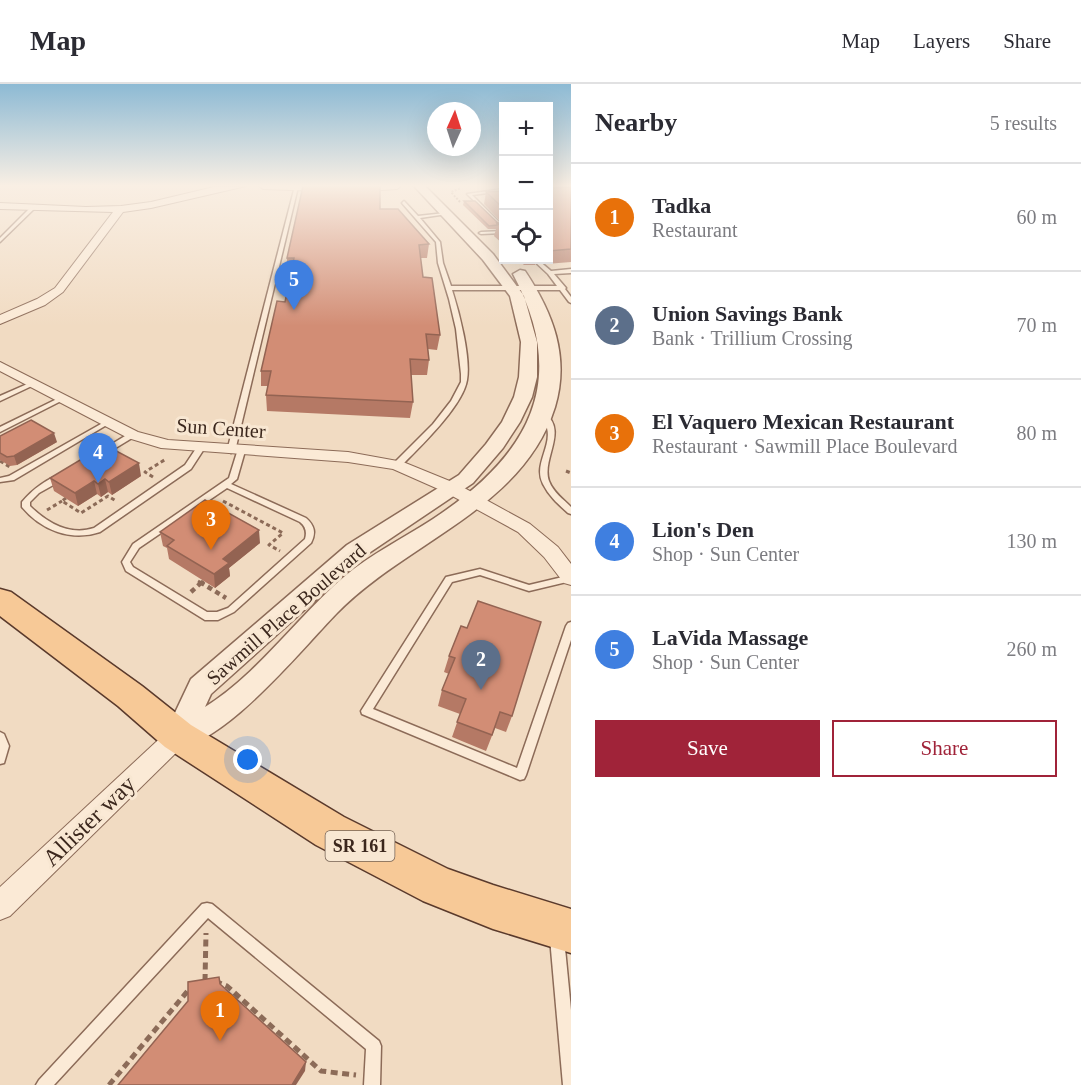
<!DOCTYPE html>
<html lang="en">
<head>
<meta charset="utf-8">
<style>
  :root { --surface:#fff; --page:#f7f7f7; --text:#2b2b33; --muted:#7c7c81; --line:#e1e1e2; --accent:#a02339 }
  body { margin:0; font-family:"Times New Roman",serif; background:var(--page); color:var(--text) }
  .controls { position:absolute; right:18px; top:18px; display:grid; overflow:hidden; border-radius:0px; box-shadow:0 6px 24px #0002 }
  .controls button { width:54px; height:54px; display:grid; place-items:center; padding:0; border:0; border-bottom:2px solid var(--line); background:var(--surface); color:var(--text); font:30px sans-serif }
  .compass { position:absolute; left:427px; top:18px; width:54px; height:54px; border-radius:50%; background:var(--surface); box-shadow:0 6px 24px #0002; rotate:3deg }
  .you { position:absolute; left:248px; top:676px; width:21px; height:21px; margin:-15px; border:4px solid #fff; border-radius:50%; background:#1a73e8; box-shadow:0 0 0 9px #1a73e833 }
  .badge { display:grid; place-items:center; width:39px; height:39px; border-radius:50%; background:var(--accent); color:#fff; font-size:20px; font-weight:700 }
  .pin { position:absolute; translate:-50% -50px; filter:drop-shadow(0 2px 3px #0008) }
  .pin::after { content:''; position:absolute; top:32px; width:21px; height:18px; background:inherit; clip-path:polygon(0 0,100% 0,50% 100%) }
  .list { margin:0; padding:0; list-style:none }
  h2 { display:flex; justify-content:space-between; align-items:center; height:78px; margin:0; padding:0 24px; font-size:26px }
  h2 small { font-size:20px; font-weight:400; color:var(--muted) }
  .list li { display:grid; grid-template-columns:39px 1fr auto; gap:18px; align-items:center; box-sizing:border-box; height:108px; padding:0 24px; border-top:2px solid var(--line) }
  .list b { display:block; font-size:22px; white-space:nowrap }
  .list p { margin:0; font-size:20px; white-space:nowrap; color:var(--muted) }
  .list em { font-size:20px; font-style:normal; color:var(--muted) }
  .actions { display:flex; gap:12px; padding:18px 24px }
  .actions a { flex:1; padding:14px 0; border:2px solid var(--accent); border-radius:0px; text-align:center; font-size:21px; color:var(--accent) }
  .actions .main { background:var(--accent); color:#fff }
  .icon { flex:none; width:33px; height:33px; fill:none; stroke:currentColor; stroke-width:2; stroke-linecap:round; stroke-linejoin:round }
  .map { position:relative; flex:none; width:571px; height:1001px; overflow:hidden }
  header { display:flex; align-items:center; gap:36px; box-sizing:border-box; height:84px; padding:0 30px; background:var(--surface); border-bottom:2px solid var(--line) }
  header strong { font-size:28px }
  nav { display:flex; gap:33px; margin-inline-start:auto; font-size:21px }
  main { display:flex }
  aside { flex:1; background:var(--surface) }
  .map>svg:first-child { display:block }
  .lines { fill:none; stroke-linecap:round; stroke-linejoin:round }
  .service-casing { stroke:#8c6b58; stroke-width:3 }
  .minor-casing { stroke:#8c6b58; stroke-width:2 }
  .tertiary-casing { stroke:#8c6b58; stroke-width:3 }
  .primary-casing { stroke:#5a3a2c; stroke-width:3 }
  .path-far3 { stroke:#8c6b58; stroke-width:2; stroke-dasharray:2 1.5; stroke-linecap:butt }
  .path-far2 { stroke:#8c6b58; stroke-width:3; stroke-dasharray:4 3; stroke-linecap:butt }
  .path-far1 { stroke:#8c6b58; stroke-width:4.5; stroke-dasharray:5 4; stroke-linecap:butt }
  .path { stroke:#8c6b58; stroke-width:5; stroke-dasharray:7 4.5; stroke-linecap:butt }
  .service { fill:#fbead6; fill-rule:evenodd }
  .minor { fill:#fbead6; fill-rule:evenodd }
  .tertiary { fill:#fbead6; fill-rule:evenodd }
  .primary { fill:#f7c997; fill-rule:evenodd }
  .wall { fill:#b57965 }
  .shaded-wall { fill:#936352 }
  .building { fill:#d28d75; stroke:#936352; stroke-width:1.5 }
  .labels { text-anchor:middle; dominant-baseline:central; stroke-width:6; stroke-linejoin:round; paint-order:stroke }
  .shield { fill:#f8e7d2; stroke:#746153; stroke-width:1.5 }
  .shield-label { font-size:18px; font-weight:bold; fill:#3b271d }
  .street-label { font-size:20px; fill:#3b271d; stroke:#f8e7d2 }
  .near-street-label { font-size:24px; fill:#3b271d; stroke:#f8e7d2 }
</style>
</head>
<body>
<header>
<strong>Map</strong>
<nav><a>Map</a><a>Layers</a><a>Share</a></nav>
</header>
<main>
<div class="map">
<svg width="571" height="1001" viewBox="0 0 571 1001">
  <rect width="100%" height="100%" fill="#f1dbc2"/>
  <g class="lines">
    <g class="service-casing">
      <g id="service">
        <polygon points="295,102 298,103 235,367 231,369 227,367"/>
        <polygon points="503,105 503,107 472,111 503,142 503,145 467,110"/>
        <path d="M 404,117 L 418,132 L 445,129 L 447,130 L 420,134 L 440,158 L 443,179 L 451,202 L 557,202 L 548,190 L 533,176 L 538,176 L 551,187 L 571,185 L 571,189 L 554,190 L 566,204 L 565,205 L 571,213 L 571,219 L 569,218 L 560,206 L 452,206 C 459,228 471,273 467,296 C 463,322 419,364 400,383 L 397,383 L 393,381 L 394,379 L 433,340 L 451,317 L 461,298 L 461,290 L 456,245 L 449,215 L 438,179 L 436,158 L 402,119 Z"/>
        <polygon points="32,122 36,123 0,158 0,154"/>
        <polygon points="503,147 503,149 481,150 479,149 481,148"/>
        <polygon points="34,297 36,298 36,300 0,317 0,312"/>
        <polygon points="63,312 65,313 65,315 0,348 0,343"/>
        <path d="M 544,329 C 569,346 541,375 549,397 C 553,408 563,415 571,423 L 571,430 L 568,429 C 558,420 549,412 543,400 C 533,381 552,363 547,344 C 546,340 542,335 541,331 Z"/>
        <polygon points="108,336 110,337 110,339 14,396 0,398 0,394 9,392"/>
        <polygon points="130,349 136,349 137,351 104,371 98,371 97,369"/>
        <path d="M 197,363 L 203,363 L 204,365 L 191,385 L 100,448 C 71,458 41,446 22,423 L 22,418 C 31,407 50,391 64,391 L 64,395 L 39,409 L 30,418 L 30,422 C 47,439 70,452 94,444 L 185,381 Z"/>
        <path d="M 238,365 L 244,365 L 245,367 L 237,395 L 231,400 L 306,434 C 315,442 316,449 311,459 L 234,528 L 218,536 L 205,536 L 126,487 L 122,478 L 133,460 L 229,394 ZM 227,404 L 300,438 C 306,443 307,448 305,455 L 228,524 L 217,528 L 207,528 L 133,483 L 130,478 L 139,464 Z"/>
        <polygon points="480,485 529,501 571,491 571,497 529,507 480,491 452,498 373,625 517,684 566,542 568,539 571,538 571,556 526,691 524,695 520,696 362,630 361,627 446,493"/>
        <polygon points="0,648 4,650 9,662 4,679 0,680"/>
        <polygon points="207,819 212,820 379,957 381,962 380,1001 364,1001 366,965 208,834 54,1001 36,1001 39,996 202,820"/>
        <polygon points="557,847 562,849 564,854 571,926 571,1001 563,1001 550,854 552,849"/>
      </g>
    </g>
    <g class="minor-casing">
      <g id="minor">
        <polygon points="246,102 151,124 123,128 63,208 45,221 0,240 0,231 37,215 55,204 113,128 0,125 0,119 86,123 121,122 151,118 214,103"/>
        <polygon points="259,102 401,102 397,105 350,108 263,105"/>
        <polygon points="0,278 138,348 168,356 348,368 403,378 457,400 530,440 558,463 571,480 571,501 564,499 544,473 518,448 445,408 393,385 348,378 161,364 128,354 0,287"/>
        <polygon points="178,642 186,645 190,652 186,659 10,832 0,836 0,803 170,645"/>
      </g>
    </g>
    <g class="tertiary-casing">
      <path id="tertiary" d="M 414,102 L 425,102 L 493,170 L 524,212 L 537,258 L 537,293 L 532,313 L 520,338 L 503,364 L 473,399 L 363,473 L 211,610 L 205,623 C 259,589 297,533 345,492 C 371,470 404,454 433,435 C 528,372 571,299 513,190 L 520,186 L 525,187 C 553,229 570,273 555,323 C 523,425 406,458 337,529 C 307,559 212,677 168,661 L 164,652 L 191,595 L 347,461 L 459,391 L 486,360 L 502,338 L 514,313 L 519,293 L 521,258 L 510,212 L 483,176 Z"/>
    </g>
    <g class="primary-casing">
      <polygon id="primary" points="0,505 11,508 142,602 191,641 344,733 448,785 493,801 571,825 571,869 493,845 423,817 316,761 165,663 118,622 0,532"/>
    </g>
    <polyline class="path-far3" points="460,118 451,108 461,104"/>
    <g class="path-far2">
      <polyline points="0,377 10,383"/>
      <polyline points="566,387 571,389"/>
      <polyline points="153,393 145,388 166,375"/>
      <polyline points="66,414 62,417 81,429 108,412 116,417"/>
      <polyline points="223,417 283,449 269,461 280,467"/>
      <polyline points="47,426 62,417"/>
      <polyline points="198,497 203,500"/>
      <polyline points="201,500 204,497"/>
    </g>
    <g class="path-far1">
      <polyline points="200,498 226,514"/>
      <polyline points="191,508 202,498"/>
    </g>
    <g class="path">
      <polyline points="205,897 206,849"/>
      <polyline points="215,897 227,902 321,987 356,991"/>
      <polyline points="109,1001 191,903"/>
    </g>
    <use href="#service" class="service"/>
    <use href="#minor" class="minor"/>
    <use href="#tertiary" class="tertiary"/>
    <use href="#primary" class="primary"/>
  </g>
  <g class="wall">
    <polygon points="571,103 571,178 546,180 541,176 549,176 549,104"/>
    <polygon points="504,107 504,161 494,152 496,145 488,145 463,121 464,117 498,139 502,139 484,120 486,108"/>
    <polygon points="380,125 429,160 427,174 420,174 423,193 440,251 437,266 428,265 429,276 427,291 411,291 413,318 410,334 267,327 266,311 268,302 261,302 261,287 285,218 292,188 287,188 287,174"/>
    <polygon points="518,176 536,176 535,181 524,181"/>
    <polygon points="0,352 57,358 17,381 10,382 0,376"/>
    <polygon points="141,392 112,411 108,408 101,413 97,410 78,422 54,407 50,394"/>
    <polygon points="160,448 260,459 229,484 230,492 215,504 169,475 167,464 163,462"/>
    <polygon points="461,542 512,632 506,648 495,644 486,667 452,653 460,630 438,622 442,606 449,590 444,588 449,572"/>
  </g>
  <g class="shaded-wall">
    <polygon points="54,349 57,358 17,381 14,372"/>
    <polygon points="139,379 141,392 112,411 109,398"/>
    <polygon points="105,395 108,408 101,413 98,400"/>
    <polygon points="94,397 97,410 78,422 75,409"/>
    <polygon points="259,446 260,459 229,484 230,492 215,504 214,490 223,475"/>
    <polygon points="306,978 305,987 296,1001 292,1001"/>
  </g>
  <g class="building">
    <polygon points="303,102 380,102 380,125 398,125 429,160 419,161 423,193 432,194 440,251 426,250 429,276 410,275 413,318 266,311 271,287 261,287 277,217 285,218 294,174 287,174"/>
    <polygon points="571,103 571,165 549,167 549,104"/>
    <polygon points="504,107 504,125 486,108"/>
    <polygon points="464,117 475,117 498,139 497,139 497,141 489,142"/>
    <polygon points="497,139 504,139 504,145"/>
    <polygon points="31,336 54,349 14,372 7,373 0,369 0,352"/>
    <polygon points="105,361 139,379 109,398 105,395 98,400 94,397 75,409 50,394"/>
    <polygon points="205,416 259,446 223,475 229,479 214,490 167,462 174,456 160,448"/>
    <polygon points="478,517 541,538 512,632 500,628 492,651 457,638 466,615 442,606 455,574 449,572 461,542 467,544"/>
    <polygon points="219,893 220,900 306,978 292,1001 118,1001 188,917 188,898"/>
  </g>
  <linearGradient id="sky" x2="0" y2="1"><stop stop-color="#8dbad4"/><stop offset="0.42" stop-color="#f9efe4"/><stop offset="1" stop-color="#f9efe4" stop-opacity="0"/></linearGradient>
  <rect width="571" height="242" fill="url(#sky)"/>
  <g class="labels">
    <rect class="shield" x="325.5" y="747" width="69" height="30" rx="4.5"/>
    <g class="shield-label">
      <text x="360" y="762">SR 161</text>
    </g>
    <g class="street-label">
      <text transform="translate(221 344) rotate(4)">Sun Center</text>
      <text transform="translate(286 530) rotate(-41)">Sawmill Place Boulevard</text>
    </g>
    <g class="near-street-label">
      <text transform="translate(89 737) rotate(-44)">Allister way</text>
    </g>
  </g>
</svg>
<div class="controls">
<button>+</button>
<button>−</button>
<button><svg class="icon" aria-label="locate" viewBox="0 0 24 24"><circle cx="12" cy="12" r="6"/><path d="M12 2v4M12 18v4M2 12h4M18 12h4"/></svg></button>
</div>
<svg class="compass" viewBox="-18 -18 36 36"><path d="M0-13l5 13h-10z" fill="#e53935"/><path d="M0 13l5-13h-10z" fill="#7c7c81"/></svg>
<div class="you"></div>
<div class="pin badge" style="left:220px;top:957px;background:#e8710a">1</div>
<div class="pin badge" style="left:481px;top:606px;background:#5c6f8a">2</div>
<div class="pin badge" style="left:211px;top:466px;background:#e8710a">3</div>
<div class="pin badge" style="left:98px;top:399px;background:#3f7fe0">4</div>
<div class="pin badge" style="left:294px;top:226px;background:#3f7fe0">5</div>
</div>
<aside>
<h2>Nearby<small>5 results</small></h2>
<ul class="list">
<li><span class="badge" style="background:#e8710a">1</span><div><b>Tadka</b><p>Restaurant</p></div><em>60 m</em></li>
<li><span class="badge" style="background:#5c6f8a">2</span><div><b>Union Savings Bank</b><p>Bank · Trillium Crossing</p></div><em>70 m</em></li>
<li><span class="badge" style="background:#e8710a">3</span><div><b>El Vaquero Mexican Restaurant</b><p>Restaurant · Sawmill Place Boulevard</p></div><em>80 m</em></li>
<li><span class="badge" style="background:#3f7fe0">4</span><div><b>Lion's Den</b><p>Shop · Sun Center</p></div><em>130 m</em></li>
<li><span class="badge" style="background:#3f7fe0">5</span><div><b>LaVida Massage</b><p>Shop · Sun Center</p></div><em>260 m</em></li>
</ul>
<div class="actions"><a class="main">Save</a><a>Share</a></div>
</aside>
</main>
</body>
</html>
